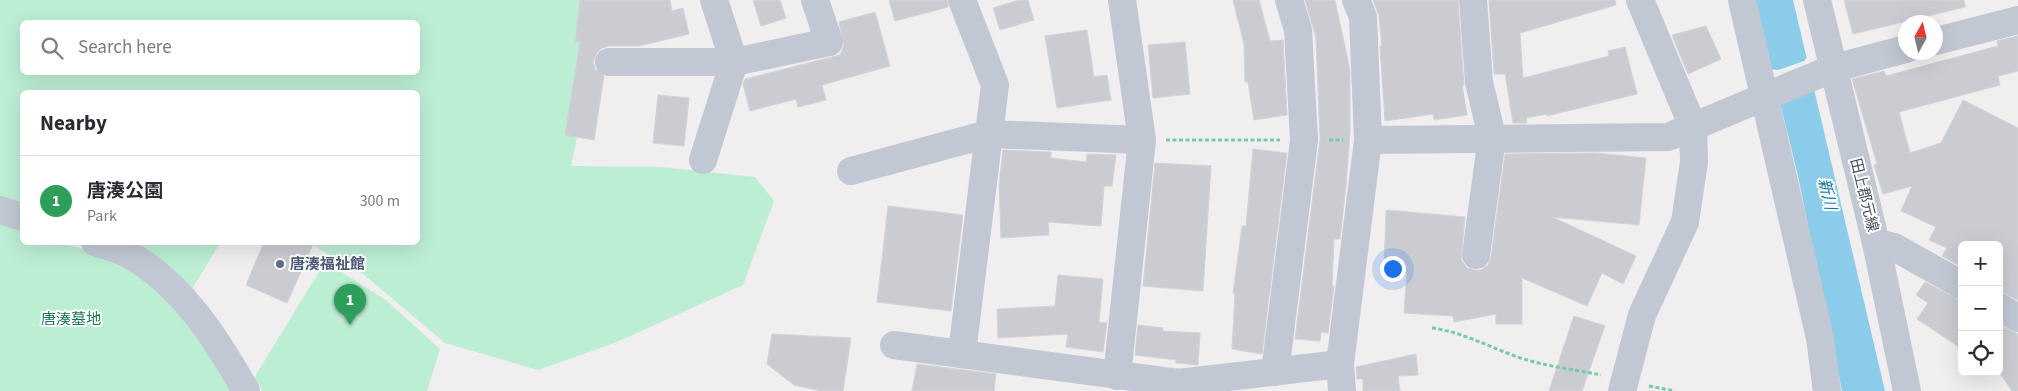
<!DOCTYPE html>
<html lang="en">
<head>
<meta charset="utf-8">
<style>
  :root { --surface:#fff; --page:#f7f7f7; --text:#2b2b33; --muted:#7c7c81; --line:#e1e1e2; --accent:#0f766e }
  body { margin:0; font-family:"Source Sans 3","Noto Sans JP",sans-serif; background:var(--page); color:var(--text) }
  .controls { position:absolute; right:15px; bottom:15px; display:grid; overflow:hidden; border-radius:8px; box-shadow:0 5px 20px #0002 }
  .controls button { width:45px; height:45px; display:grid; place-items:center; padding:0; border:0; border-bottom:1px solid var(--line); background:var(--surface); color:var(--text); font:25px sans-serif }
  .compass { position:absolute; left:1898px; top:15px; width:45px; height:45px; border-radius:50%; background:var(--surface); box-shadow:0 5px 20px #0002; rotate:8deg }
  .you { position:absolute; left:1392px; top:268px; width:18px; height:18px; margin:-12px; border:4px solid #fff; border-radius:50%; background:#1a73e8; box-shadow:0 0 0 8px #1a73e833 }
  .badge { display:grid; place-items:center; width:32px; height:32px; border-radius:50%; background:var(--accent); color:#fff; font-size:16px; font-weight:700 }
  .pin { position:absolute; translate:-50% -41px; filter:drop-shadow(0 1px 2px #0008) }
  .pin::after { content:''; position:absolute; top:26px; width:18px; height:15px; background:inherit; clip-path:polygon(0 0,100% 0,50% 100%) }
  .list { margin:0; padding:0; list-style:none }
  h2 { display:flex; justify-content:space-between; align-items:center; height:65px; margin:0; padding:0 20px; font-size:21px }
  h2 small { font-size:16px; font-weight:400; color:var(--muted) }
  .list li { display:grid; grid-template-columns:32px 1fr auto; gap:15px; align-items:center; box-sizing:border-box; height:90px; padding:0 20px; border-top:1px solid var(--line) }
  .list b { display:block; font-size:19px; white-space:nowrap }
  .list p { margin:0; font-size:16px; white-space:nowrap; color:var(--muted) }
  .list em { font-size:16px; font-style:normal; color:var(--muted) }
  .icon { flex:none; width:28px; height:28px; fill:none; stroke:currentColor; stroke-width:2; stroke-linecap:round; stroke-linejoin:round }
  .map { position:relative; flex:none; width:2018px; height:391px; overflow:hidden }
  .search { position:absolute; background:var(--surface); box-shadow:0 5px 20px #0002; left:20px; top:20px; width:400px; height:55px; display:flex; align-items:center; gap:12px; box-sizing:border-box; padding:0 18px; border-radius:8px; color:var(--muted); font-size:19px }
  .panel { position:absolute; background:var(--surface); box-shadow:0 5px 20px #0002; left:20px; top:90px; width:400px; height:155px; border-radius:8px }
  .map>svg:first-child { display:block }
  .green { fill:#bceed4; fill-rule:evenodd }
  .water { fill:#8accea }
  .pier { fill:#f0eeee }
  .building { fill:#cbccd2; stroke:#d2d3d9 }
  .lines { fill:none; stroke-linecap:round; stroke-linejoin:round }
  .path { stroke:#75cba9; stroke-width:3; stroke-dasharray:4 2.5; stroke-linecap:butt }
  .minor { stroke:#c1c8d3; stroke-width:28 }
  .service-dot { fill:#5c6f8a; stroke:#fff; stroke-width:2 }
  .labels { text-anchor:middle; dominant-baseline:central; stroke-width:4; stroke-linejoin:round; paint-order:stroke }
  .street-label { font-size:15px; fill:#464f5b; stroke:#fff }
  .service-label { font-size:15px; font-weight:bold; fill:#4e5e75; stroke:#fff; text-anchor:start }
  .park-label { font-size:15px; fill:#197a54; stroke:#fff }
  .water-label { font-size:16px; font-style:italic; fill:#0f76a5; stroke:#fff }
</style>
</head>
<body>
<div class="map">
<svg width="2018" height="391" viewBox="0 0 2018 391">
  <rect width="100%" height="100%" fill="#f0eeee"/>
  <g class="green">
    <path d="M 0,0 L 588,0 L 593,57 L 571,166 L 661,167 L 755,177 L 774,201 L 743,285 L 617,342 L 538,370 L 445,343 L 363,274 L 309,243 L 418,242 L 418,92 L 22,92 L 22,206 L 0,197 ZM 22,22 L 418,22 L 418,72 L 22,72 Z"/>
    <polygon points="0,219 22,229 22,242 61,243 120,259 167,296 225,368 260,391 0,391"/>
    <polygon points="119,243 220,243 192,289"/>
    <polygon points="325,262 386,300 440,349 427,391 263,391 254,378"/>
  </g>
  <polygon class="water" points="1755,0 1793,0 1885,391 1842,391 1798,176"/>
  <polygon class="pier" points="1809,55 1817,89 1779,105 1770,69 1778,70 1804,61"/>
  <g class="building">
    <polygon points="580,0 670,0 672,11 683,8 689,34 639,46 609,46 602,48 596,54 593,62 595,69 604,76 594,140 565,135 580,42 575,42"/>
    <polygon points="753,0 780,0 786,18 761,26"/>
    <polygon points="889,0 947,0 948,7 895,21"/>
    <polygon points="1019,0 1028,0 1034,20 1000,30 993,8"/>
    <polygon points="1233,0 1259,0 1270,41 1283,40 1287,115 1254,120 1248,82 1245,82 1244,44"/>
    <polygon points="1305,0 1335,0 1350,70 1350,132 1346,186 1340,239 1334,239 1332,286 1334,286 1328,333 1321,332 1320,341 1295,339 1320,139 1316,38"/>
    <polygon points="1373,0 1458,0 1464,85 1462,85 1467,115 1434,120 1433,114 1385,121 1380,46 1382,46 1379,16"/>
    <polygon points="1489,0 1615,0 1616,5 1520,33 1523,78 1609,56 1608,51 1625,47 1637,94 1547,116 1547,114 1526,118 1527,123 1513,123 1505,74 1494,74"/>
    <polygon points="1844,0 1964,0 1965,7 1853,34"/>
    <polygon points="875,12 890,66 822,85 826,100 798,107 796,99 750,111 743,84 745,79 840,55 844,45 839,22"/>
    <polygon points="1706,26 1721,59 1688,74 1672,35"/>
    <polygon points="1087,30 1094,77 1107,75 1111,100 1057,108 1045,36"/>
    <polygon points="2018,36 2018,71 1998,76 2000,85 1899,112 1910,153 1941,143 1963,100 2018,128 2018,300 1999,291 1999,245 1962,245 1962,267 1942,256 1947,248 1929,240 1936,227 1901,211 1912,186 1883,194 1874,165 1877,164 1852,79 1884,71 1886,76 1998,46 1997,41"/>
    <polygon points="1185,42 1190,94 1153,98 1148,45"/>
    <polygon points="658,95 689,98 684,146 653,143"/>
    <polygon points="1253,149 1287,153 1262,354 1232,349 1235,294 1233,293 1242,226 1246,226"/>
    <polygon points="1003,150 1051,152 1051,158 1086,162 1087,154 1116,155 1112,186 1104,186 1101,226 1048,222 1049,235 1001,238 999,185"/>
    <polygon points="1596,153 1646,158 1639,225 1552,217 1636,256 1623,284 1602,273 1587,306 1522,278 1522,324 1496,324 1496,314 1454,322 1453,316 1404,313 1407,273 1384,271 1386,210 1465,217 1461,260 1467,268 1474,270 1481,270 1488,265 1491,257 1505,154"/>
    <polygon points="1155,163 1211,166 1203,291 1143,286"/>
    <polygon points="888,206 963,215 951,311 877,302"/>
    <polygon points="264,242 314,242 287,303 246,285"/>
    <polygon points="1058,275 1103,279 1099,322 1107,323 1103,352 1066,347 1068,334 998,338 997,309 1055,306"/>
    <polygon points="1925,282 1962,301 1962,349 1917,319 1928,303 1916,295"/>
    <polygon points="1574,316 1605,326 1582,391 1549,391"/>
    <polygon points="1138,325 1163,328 1163,331 1200,333 1198,365 1176,363 1176,360 1135,355"/>
    <polygon points="1999,325 2018,334 2018,391 2012,391 1999,372"/>
    <polygon points="772,334 851,338 843,391 821,391 794,385 767,364"/>
    <polygon points="1416,354 1418,375 1398,376 1400,391 1363,391 1363,379 1357,379 1356,367"/>
    <polygon points="917,364 996,374 994,391 912,391"/>
  </g>
  <g class="lines">
    <g class="path">
      <polyline points="1166,140 1280,140"/>
      <polyline points="1329,140 1343,140"/>
      <path d="M 1432,328 C 1462,332 1487,346 1515,356 C 1542,366 1573,369 1601,375"/>
      <polyline points="1649,386 1675,391"/>
    </g>
    <g class="minor">
      <polyline points="1473,0 1479,82 1492,137 1476,255"/>
      <polyline points="1742,0 1820,338 1827,391"/>
      <polyline points="1817,0 1876,243 1907,391"/>
      <polyline points="1936,41 2018,20"/>
      <polyline points="609,62 734,62 829,42 815,0"/>
      <polyline points="1368,140 1668,137 1834,68 1906,49"/>
      <polyline points="703,160 734,62 714,0"/>
      <polyline points="851,171 988,134 1142,140"/>
      <polyline points="0,210 22,217"/>
      <path d="M 95,242 C 106,246 118,249 128,254 C 182,284 216,338 246,391"/>
      <polyline points="1876,243 1894,247 1962,285"/>
      <polyline points="1999,307 2018,318"/>
      <polyline points="894,345 1178,383 1340,364"/>
      <polyline points="962,353 995,85 962,0"/>
      <polyline points="1275,372 1304,140 1298,30 1289,0"/>
      <polyline points="1117,376 1142,140 1122,0"/>
      <polyline points="1342,391 1340,364 1368,140 1363,17 1356,0"/>
      <polyline points="1622,391 1642,315 1685,222 1694,162 1693,127 1640,0"/>
    </g>
  </g>
  <circle class="service-dot" cx="280" cy="264" r="5"/>
  <g class="labels">
    <g class="street-label">
      <text transform="translate(1864 195) rotate(76)">田上郡元線</text>
    </g>
    <g class="service-label">
      <text x="290" y="264">唐湊福祉館</text>
    </g>
    <g class="park-label">
      <text x="71" y="319">唐湊墓地</text>
    </g>
    <g class="water-label">
      <text transform="translate(1827 194) rotate(77)">新川</text>
    </g>
  </g>
</svg>
<div class="controls">
<button>+</button>
<button>−</button>
<button><svg class="icon" aria-label="locate" viewBox="0 0 24 24"><circle cx="12" cy="12" r="6"/><path d="M12 2v4M12 18v4M2 12h4M18 12h4"/></svg></button>
</div>
<svg class="compass" viewBox="-18 -18 36 36"><path d="M0-13l5 13h-10z" fill="#e53935"/><path d="M0 13l5-13h-10z" fill="#7c7c81"/></svg>
<div class="you"></div>
<div class="pin badge" style="left:350px;top:325px;background:#2e9e5b">1</div>
<div class="search"><svg class="icon" aria-label="search" viewBox="0 0 24 24"><circle cx="10" cy="10" r="6"/><path d="M15 15l6 6"/></svg>Search here</div>
<section class="panel">
<h2>Nearby<small></small></h2>
<ul class="list">
<li><span class="badge" style="background:#2e9e5b">1</span><div><b>唐湊公園</b><p>Park</p></div><em>300 m</em></li>
</ul>
</section>
</div>
</body>
</html>
